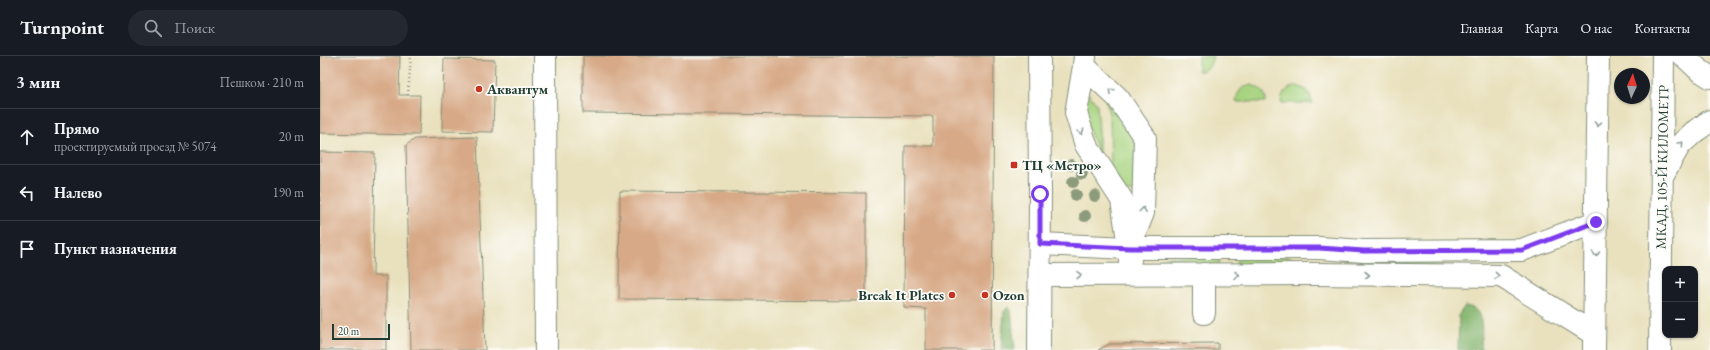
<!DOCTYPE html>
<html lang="ru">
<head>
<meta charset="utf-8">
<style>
  :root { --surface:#171b24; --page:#242831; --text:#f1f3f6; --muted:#9ea1a6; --line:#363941 }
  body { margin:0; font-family:"EB Garamond",serif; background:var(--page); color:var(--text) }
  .controls { position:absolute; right:12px; bottom:12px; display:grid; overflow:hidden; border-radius:8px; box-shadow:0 1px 3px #0004 }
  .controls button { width:36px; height:36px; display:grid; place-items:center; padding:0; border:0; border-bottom:1px solid var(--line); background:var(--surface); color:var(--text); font:20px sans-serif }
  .compass { position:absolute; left:1294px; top:12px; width:36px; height:36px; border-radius:50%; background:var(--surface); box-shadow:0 1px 3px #0004; rotate:4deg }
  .scale { position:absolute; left:12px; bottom:10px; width:58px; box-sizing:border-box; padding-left:4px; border:2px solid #1f3d34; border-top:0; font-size:11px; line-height:14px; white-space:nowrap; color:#1f3d34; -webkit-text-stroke:3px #fdfcf7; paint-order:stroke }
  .stop { position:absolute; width:12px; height:12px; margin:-9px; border:3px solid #7c3aed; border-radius:50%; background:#fff }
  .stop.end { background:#7c3aed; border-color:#fff; box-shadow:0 1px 4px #0008 }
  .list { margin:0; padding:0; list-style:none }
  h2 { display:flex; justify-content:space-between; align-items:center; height:52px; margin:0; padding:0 16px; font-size:17px }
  h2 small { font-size:13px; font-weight:400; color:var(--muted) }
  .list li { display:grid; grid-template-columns:26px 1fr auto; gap:12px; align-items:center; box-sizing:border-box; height:56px; padding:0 16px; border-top:1px solid var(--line) }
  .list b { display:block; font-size:15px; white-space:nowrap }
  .list p { margin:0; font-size:13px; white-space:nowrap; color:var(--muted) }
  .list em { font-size:13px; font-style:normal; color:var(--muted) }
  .icon { flex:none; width:22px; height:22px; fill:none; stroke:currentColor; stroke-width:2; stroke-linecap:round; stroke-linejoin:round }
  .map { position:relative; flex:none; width:1390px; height:294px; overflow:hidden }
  header { display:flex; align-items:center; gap:24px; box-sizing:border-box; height:56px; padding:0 20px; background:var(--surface); border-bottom:1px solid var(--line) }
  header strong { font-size:19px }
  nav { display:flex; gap:22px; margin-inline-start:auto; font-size:14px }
  .search { width:280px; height:36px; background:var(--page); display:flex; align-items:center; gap:10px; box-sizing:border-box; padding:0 14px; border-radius:22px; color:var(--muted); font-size:15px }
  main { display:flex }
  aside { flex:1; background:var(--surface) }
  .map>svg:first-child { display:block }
  .green { fill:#a7d37f; stroke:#63885a }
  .forest { fill:#85b56e; stroke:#527951 }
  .building { fill:#d7a986 }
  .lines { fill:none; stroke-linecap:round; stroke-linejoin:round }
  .minor-casing { stroke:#848f79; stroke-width:24 }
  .highway-casing { stroke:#848f79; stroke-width:24 }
  .path { stroke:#848f79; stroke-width:2.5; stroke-dasharray:1 3; stroke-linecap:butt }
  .minor { stroke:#fff; stroke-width:22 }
  .highway { stroke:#fff; stroke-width:22 }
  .tree { fill:#8d9b7d }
  .oneway { stroke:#8f9e9a }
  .route { stroke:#7c3aed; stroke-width:5 }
  .poi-dot { fill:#c8321e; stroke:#fdfcf7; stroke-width:1.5 }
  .labels { text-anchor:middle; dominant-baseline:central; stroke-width:3.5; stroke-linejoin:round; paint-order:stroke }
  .poi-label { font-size:14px; font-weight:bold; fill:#1f3d34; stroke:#fdfcf7; text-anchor:start }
  .street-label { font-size:14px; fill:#1f3d34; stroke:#fdfcf7 }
</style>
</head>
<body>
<header>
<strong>Turnpoint</strong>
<div class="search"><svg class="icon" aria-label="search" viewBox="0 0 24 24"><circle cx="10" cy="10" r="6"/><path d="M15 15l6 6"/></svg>Поиск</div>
<nav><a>Главная</a><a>Карта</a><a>О нас</a><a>Контакты</a></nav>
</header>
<main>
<aside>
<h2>3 мин<small>Пешком · 210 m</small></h2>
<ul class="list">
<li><svg class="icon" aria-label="ahead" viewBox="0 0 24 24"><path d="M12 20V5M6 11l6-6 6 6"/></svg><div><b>Прямо</b><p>проектируемый проезд № 5074</p></div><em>20 m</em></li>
<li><svg class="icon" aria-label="left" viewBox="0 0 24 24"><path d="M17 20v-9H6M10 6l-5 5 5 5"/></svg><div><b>Налево</b></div><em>190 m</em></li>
<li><svg class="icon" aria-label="arrive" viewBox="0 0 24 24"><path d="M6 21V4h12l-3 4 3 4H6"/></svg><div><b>Пункт назначения</b></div></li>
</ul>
</aside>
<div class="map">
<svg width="1390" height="294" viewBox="0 0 1390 294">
  <rect width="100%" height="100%" fill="#fdfcf7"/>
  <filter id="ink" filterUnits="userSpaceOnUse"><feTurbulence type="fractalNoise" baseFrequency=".025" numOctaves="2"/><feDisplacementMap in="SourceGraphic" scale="8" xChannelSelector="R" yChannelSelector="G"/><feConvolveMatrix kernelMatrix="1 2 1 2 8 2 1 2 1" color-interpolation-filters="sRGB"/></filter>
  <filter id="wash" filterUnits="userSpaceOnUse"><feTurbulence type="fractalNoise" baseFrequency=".012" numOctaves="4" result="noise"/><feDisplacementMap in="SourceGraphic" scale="16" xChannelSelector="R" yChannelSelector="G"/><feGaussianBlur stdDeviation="0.9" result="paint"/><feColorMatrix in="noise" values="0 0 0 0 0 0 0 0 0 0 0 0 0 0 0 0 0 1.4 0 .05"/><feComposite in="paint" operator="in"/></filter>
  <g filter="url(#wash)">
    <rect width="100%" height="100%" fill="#e9e1be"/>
    <g class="green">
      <polygon points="878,0 893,0 890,10 882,15 878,15"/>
      <path d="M 932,29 C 941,33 946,36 946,46 L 916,46 C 917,35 921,31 932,29 Z"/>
      <path d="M 977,30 C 986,33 991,36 992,47 L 961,47 C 962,36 967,32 977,30 Z"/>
      <polygon points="768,37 777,49 779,75 779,99 763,59"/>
      <polygon points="786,44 818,81 814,136 807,136 791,118 790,64"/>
      <polygon points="845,201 895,201 899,204 899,209 840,209 841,204"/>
      <polygon points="970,201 975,204 975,210 916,209 916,205 920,202"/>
      <rect x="1048" y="204" width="74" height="5"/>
    </g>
    <g class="forest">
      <path d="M 1145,250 C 1167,252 1161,277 1161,294 L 1138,294 L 1139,258 Z"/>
      <polygon points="688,251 691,254 695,294 681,294 684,256"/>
    </g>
    <g id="blocks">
      <g class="building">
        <polygon points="0,0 80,0 79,39 100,39 99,79 0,77"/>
        <polygon points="263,0 674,0 672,294 606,294 606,253 584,252 585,90 613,90 613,60 263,57"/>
        <polygon points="124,3 175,4 173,76 122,75"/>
        <polygon points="157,81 165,294 91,294 86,89 95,83"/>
        <polygon points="0,96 55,97 53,220 66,220 66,294 0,294"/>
        <polygon points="300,135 546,137 546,245 299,243"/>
        <polygon points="898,287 898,294 778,294 790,288"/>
      </g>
    </g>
  </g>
  <g filter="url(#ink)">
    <use href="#blocks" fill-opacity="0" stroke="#848f79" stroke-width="1"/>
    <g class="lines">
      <g class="minor-casing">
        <g id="minor">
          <polyline points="225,0 226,294"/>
          <polyline points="765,0 764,10 756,57 766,89 802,144 809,191"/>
          <polyline points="1364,0 1379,14 1390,21"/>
          <polyline points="764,10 798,42 825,82 823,157 809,192 810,205"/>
          <polyline points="1342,120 1359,90 1374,76 1390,65"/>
          <polyline points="720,188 809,192 999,192 1044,195 1202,194 1276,166"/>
          <polyline points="720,219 993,218 1181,220 1274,278"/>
          <polyline points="884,257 884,218"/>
          <polyline points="719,294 720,139 719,0"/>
        </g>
      </g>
      <g class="highway-casing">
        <g id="highway">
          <polyline points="1274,294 1278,0"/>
          <polyline points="1340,294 1343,0"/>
        </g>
      </g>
      <g class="path">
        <polyline points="140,4 140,0"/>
        <polyline points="88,39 91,0"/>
      </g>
      <use href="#minor" class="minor"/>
      <use href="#highway" class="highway"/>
    </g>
    <g class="tree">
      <circle cx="751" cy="109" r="6"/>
      <circle cx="762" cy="118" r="6"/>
      <circle cx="753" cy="126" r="6"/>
      <circle cx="756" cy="139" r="6"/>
      <circle cx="775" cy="140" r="6"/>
      <circle cx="765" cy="160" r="6"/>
    </g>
    <defs><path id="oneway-chevron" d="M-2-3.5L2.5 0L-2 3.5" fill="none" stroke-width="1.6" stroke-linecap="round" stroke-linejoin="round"/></defs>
    <g class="oneway">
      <use href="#oneway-chevron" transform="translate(791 35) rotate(-137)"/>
      <use href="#oneway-chevron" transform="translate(1278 68) rotate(91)"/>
      <use href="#oneway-chevron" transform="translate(761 76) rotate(73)"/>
      <use href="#oneway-chevron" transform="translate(1361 88) rotate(-47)"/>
      <use href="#oneway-chevron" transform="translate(823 154) rotate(-83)"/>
      <use href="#oneway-chevron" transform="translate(1276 198) rotate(91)"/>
      <use href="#oneway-chevron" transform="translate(759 219) rotate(-1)"/>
      <use href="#oneway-chevron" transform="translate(917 219)"/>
      <use href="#oneway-chevron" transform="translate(1047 219)"/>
      <use href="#oneway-chevron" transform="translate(1177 220) rotate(6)"/>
    </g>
  </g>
  <g class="lines" filter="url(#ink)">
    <polyline class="route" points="720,138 720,188 810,192 999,192 1044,195 1202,194 1276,166"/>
  </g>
  <g class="poi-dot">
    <circle cx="159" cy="33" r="4"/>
    <rect x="690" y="105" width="8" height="8" rx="2"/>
    <circle cx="632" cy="239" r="4"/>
    <circle cx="665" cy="239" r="4"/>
  </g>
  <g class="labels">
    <g class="poi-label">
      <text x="167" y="33">Аквантум</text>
      <text x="702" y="109">ТЦ «Метро»</text>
      <text x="624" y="239" text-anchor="end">Break It Plates</text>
      <text x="673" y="239">Ozon</text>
    </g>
    <g class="street-label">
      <text transform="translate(1342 111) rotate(-89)">МКАД, 105-Й КИЛОМЕТР</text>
    </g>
  </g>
</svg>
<div class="controls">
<button>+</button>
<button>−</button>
</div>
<svg class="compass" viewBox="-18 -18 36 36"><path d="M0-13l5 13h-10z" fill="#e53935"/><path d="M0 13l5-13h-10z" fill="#9ea1a6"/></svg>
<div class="scale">20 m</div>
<div class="stop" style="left:720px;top:138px"></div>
<div class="stop end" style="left:1276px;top:166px"></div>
</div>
</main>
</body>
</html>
